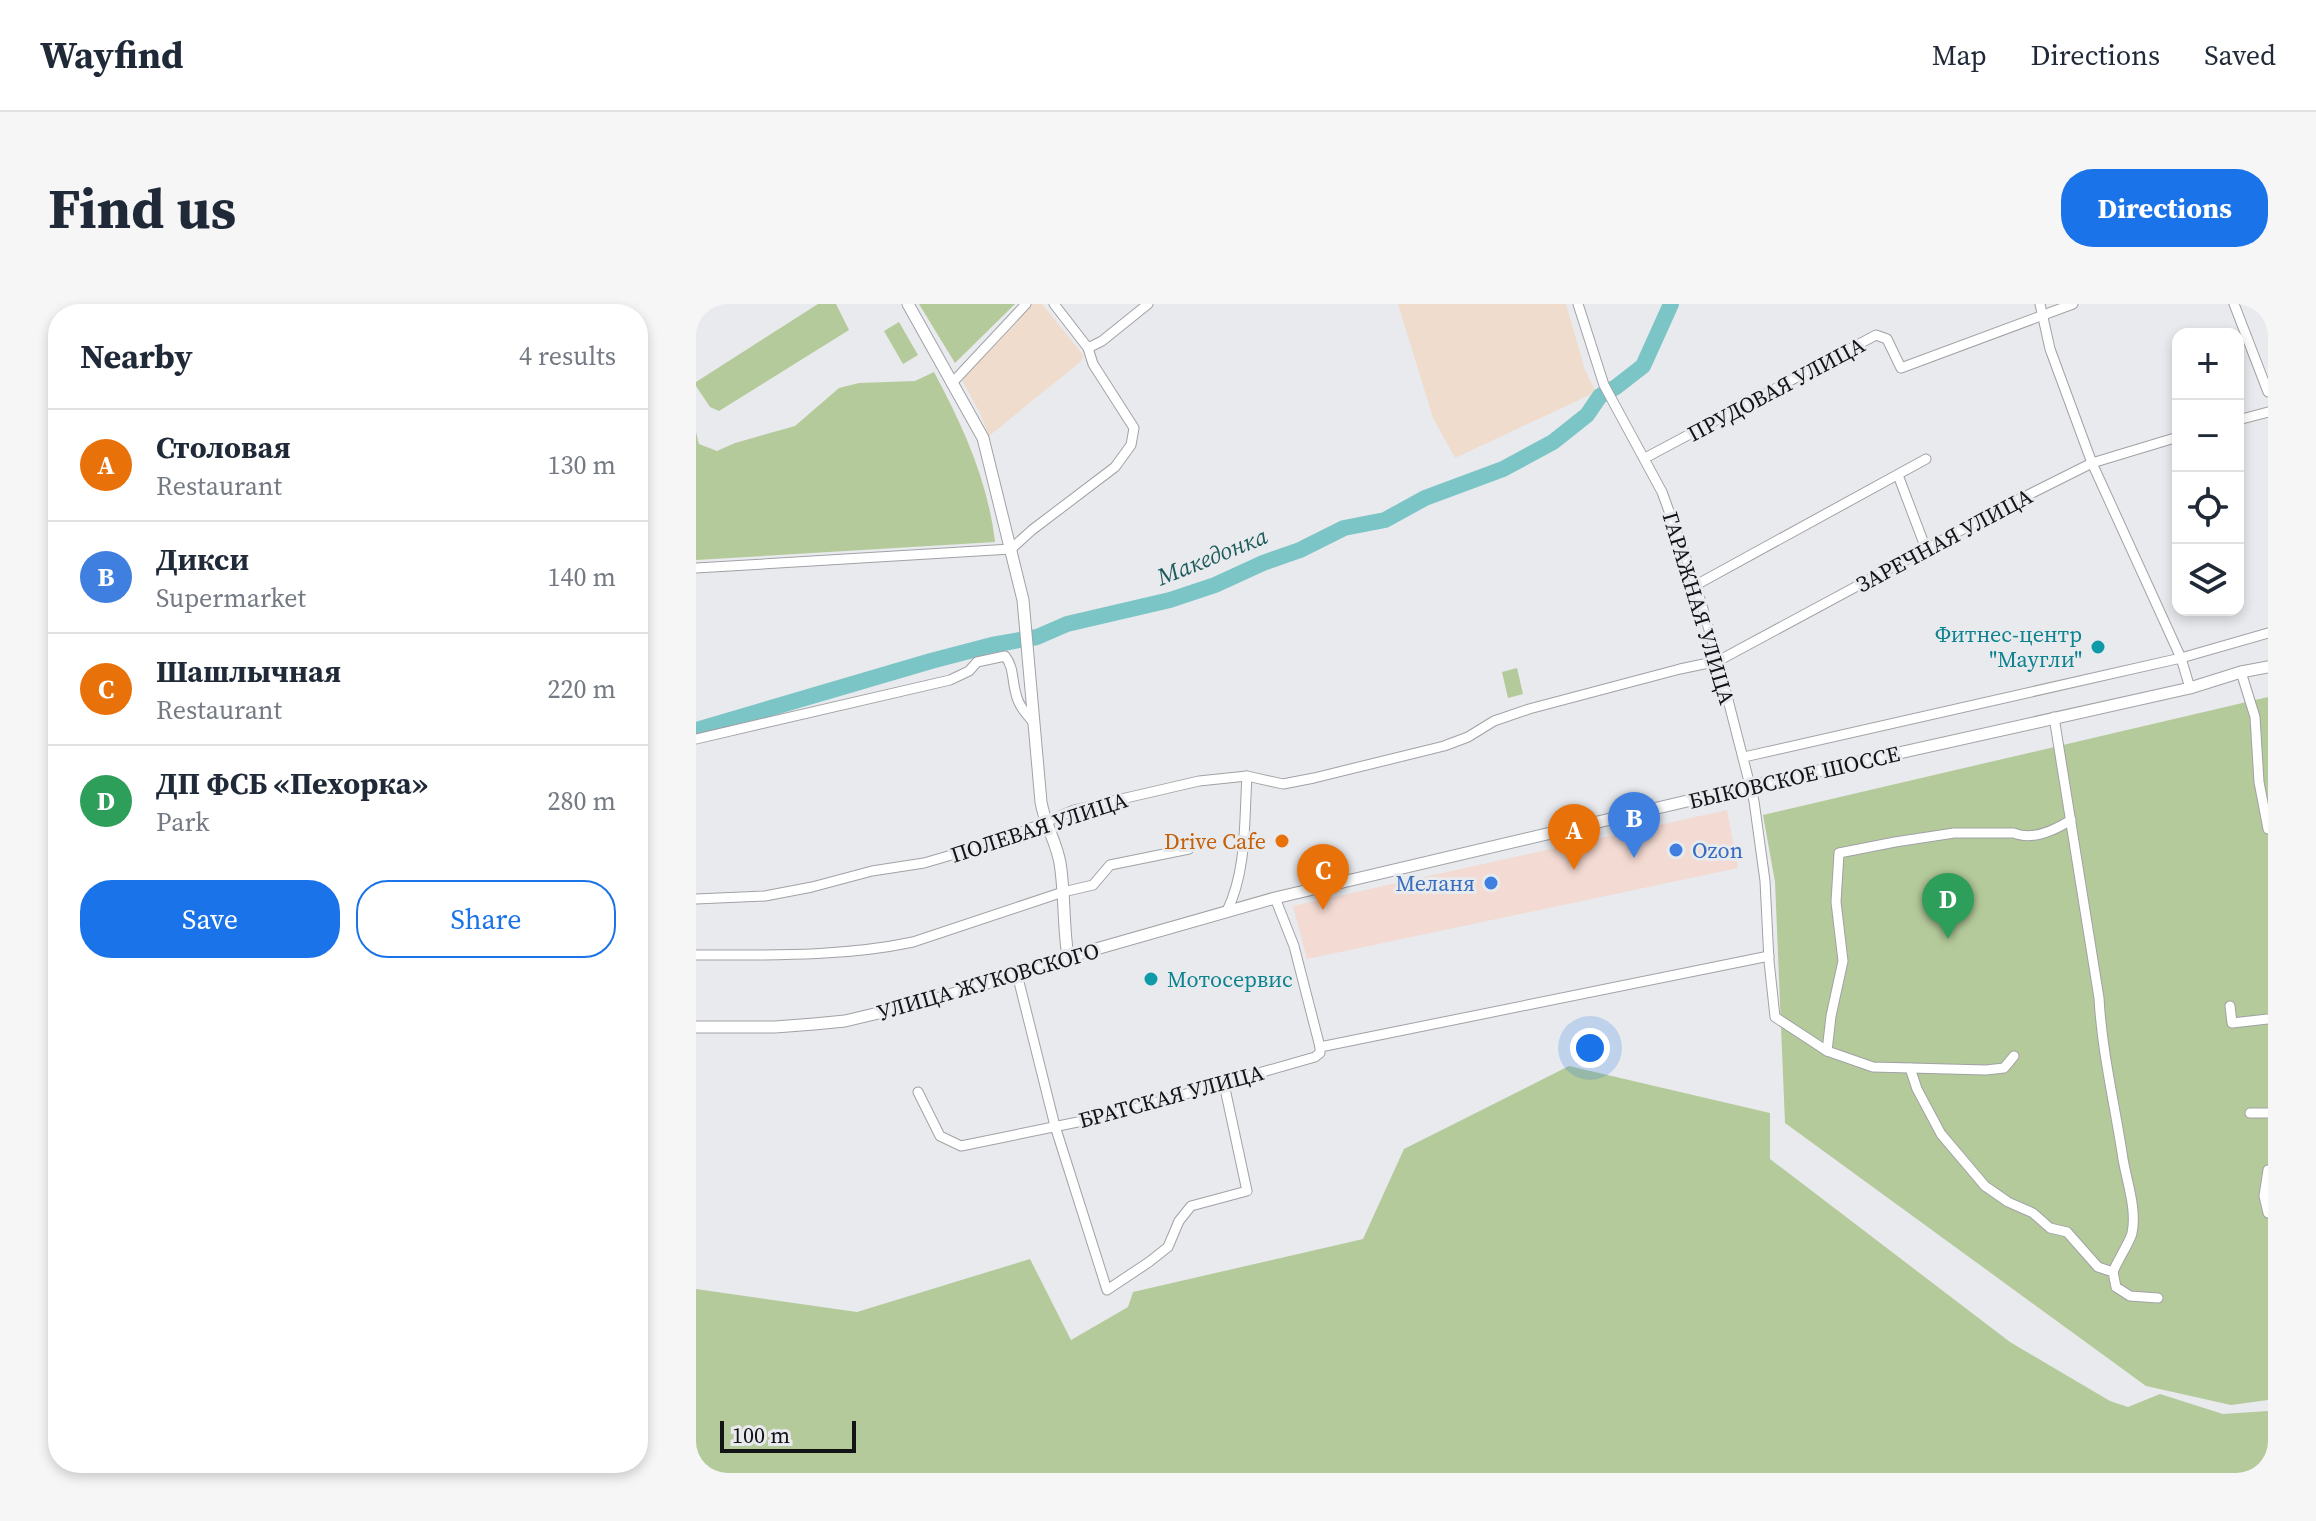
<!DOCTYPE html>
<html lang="en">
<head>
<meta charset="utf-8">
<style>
  :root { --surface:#fff; --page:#f6f6f7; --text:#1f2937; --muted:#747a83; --line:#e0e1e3; --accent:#1a73e8 }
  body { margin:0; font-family:"Source Serif 4",serif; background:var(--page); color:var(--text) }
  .controls { position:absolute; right:24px; top:24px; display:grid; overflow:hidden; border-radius:16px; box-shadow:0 4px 12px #0003 }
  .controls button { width:72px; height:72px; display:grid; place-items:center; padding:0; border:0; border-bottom:2px solid var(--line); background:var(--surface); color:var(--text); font:40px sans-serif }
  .scale { position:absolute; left:24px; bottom:20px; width:136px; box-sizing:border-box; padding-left:8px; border:4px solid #131415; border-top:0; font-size:22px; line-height:28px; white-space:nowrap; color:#131415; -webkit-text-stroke:6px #e8eaee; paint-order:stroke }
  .you { position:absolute; left:894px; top:744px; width:28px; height:28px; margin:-20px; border:6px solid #fff; border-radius:50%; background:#1a73e8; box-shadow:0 0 0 12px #1a73e833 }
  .badge { display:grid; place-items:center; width:52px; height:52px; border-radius:50%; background:var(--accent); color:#fff; font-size:26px; font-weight:700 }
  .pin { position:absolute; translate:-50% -66px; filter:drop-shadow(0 2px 4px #0008) }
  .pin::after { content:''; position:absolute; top:42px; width:28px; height:24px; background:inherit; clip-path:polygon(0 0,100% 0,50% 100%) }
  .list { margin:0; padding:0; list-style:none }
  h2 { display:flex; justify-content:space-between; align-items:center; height:104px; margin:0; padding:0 32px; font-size:34px }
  h2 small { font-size:26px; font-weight:400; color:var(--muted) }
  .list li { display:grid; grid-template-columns:52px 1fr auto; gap:24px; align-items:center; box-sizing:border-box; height:112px; padding:0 32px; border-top:2px solid var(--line) }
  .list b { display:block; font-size:30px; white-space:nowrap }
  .list p { margin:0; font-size:26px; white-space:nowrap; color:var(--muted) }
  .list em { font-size:26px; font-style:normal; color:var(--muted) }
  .actions { display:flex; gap:16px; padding:24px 32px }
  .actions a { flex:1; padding:18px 0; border:2px solid var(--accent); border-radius:32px; text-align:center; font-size:28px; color:var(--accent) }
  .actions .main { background:var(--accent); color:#fff }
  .icon { flex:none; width:44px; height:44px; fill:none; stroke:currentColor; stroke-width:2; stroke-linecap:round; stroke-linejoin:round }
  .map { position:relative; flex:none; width:1572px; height:1169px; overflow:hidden; border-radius:32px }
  header { display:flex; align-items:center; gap:48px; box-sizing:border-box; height:112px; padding:0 40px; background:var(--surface); border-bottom:2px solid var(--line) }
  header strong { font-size:38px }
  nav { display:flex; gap:44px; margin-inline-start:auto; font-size:28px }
  .intro { display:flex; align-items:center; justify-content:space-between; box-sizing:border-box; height:192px; padding:0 48px }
  h1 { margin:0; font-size:56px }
  .button { padding:20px 36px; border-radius:32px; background:var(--accent); color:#fff; font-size:28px; font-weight:700 }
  main { display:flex; gap:48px; padding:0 48px }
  aside { flex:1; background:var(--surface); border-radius:32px; box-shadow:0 4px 12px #0003 }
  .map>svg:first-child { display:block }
  .commercial { fill:#f3dad2 }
  .industrial { fill:#f0dccd }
  .green { fill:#b5ca9a }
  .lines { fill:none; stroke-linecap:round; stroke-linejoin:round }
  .river { stroke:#7cc5c6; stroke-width:16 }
  .minor-casing { stroke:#a0a2a6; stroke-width:11 }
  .major-casing { stroke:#a0a2a6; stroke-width:13 }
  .minor { stroke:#fff; stroke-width:9 }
  .major { stroke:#fff; stroke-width:11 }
  .culture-dot { fill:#0f9aa8; stroke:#e8eaee; stroke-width:3 }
  .food-dot { fill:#e8710a; stroke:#e8eaee; stroke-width:3 }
  .shop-dot { fill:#3f7fe0; stroke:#e8eaee; stroke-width:3 }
  .labels { text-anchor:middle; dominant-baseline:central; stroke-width:6; stroke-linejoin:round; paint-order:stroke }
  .street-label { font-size:22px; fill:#131415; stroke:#e8eaee }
  .culture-label { font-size:22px; fill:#0d838f; stroke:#e8eaee; text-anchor:end }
  .food-label { font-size:22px; fill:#c56008; stroke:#e8eaee; text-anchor:end }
  .shop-label { font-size:22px; fill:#366cbe; stroke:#e8eaee; text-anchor:start }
  .water-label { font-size:24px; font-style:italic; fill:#1d5b5c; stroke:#e8eaee }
</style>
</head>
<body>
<header>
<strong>Wayfind</strong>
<nav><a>Map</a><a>Directions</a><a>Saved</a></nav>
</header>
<div class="intro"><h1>Find us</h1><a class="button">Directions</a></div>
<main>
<aside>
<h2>Nearby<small>4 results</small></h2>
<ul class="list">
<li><span class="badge" style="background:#e8710a">A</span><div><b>Столовая</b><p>Restaurant</p></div><em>130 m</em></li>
<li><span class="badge" style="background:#3f7fe0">B</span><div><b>Дикси</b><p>Supermarket</p></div><em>140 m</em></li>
<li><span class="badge" style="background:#e8710a">C</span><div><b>Шашлычная</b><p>Restaurant</p></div><em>220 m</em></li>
<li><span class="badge" style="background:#2e9e5b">D</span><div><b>ДП ФСБ «Пехорка»</b><p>Park</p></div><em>280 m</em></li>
</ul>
<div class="actions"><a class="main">Save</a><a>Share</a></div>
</aside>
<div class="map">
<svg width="1572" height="1169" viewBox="0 0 1572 1169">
  <rect width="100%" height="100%" fill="#e8eaee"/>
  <polygon class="commercial" points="1031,506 1042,564 611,655 597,602"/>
  <g class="industrial">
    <polygon points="333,0 346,0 388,52 384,58 293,132 284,109 264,73"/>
    <polygon points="702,0 870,0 889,66 900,88 759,154 737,114"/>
  </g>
  <g class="green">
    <polygon points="122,0 140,0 153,26 23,107 14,103 0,82 0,78"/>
    <polygon points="223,0 319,0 259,59"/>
    <polygon points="203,18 222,51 207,60 188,27"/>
    <path d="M 238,68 C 267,122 292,177 299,238 L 0,256 L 0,128 L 3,140 L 21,147 L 39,139 L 99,122 L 143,84 L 163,79 L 219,77 Z"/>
    <polygon points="821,364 827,390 812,394 806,368"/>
    <polygon points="1572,393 1572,1096 1535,1101 1450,1082 1089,819 1079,578 1067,511"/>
    <polygon points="873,762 1074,809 1074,855 1314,1038 1414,1097 1432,1103 1464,1090 1527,1110 1572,1107 1572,1169 0,1169 0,985 161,1008 334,955 375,1036 432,1003 437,988 667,935 708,845"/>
  </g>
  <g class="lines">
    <polyline class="river" points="0,426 235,357 296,341 341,333 371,320 474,296 519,281 567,259 604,246 648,224 689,216 729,194 807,165 857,138 891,111 904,92 920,83 947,62 975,0"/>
    <g class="minor-casing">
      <g id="minor">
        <polyline points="882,0 908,81 966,188 1000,281 1022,357 1058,497 1069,577 1073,657 1079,713 1131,747 1177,763 1290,766 1308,764 1318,752"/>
        <polyline points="1344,0 1354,45 1396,159 1485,354 1494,384"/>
        <polyline points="1538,0 1572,88"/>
        <polyline points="392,44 406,37 452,0"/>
        <polyline points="257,78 330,0"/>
        <polyline points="1542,116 1572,108"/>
        <polyline points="949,154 1180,31 1191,35 1205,64 1377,0"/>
        <polyline points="1202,171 1230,245"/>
        <polyline points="0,264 315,245 336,226 419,163 435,141 438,124 397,60 392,44 358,0"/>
        <polyline points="1000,281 1230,155"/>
        <polyline points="1545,368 1559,413 1563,478 1572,525"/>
        <path d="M 1358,413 L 1403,694 C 1406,749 1419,801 1427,855 C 1431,878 1441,906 1436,929 C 1435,936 1421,957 1417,968"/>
        <path d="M 0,435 L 254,376 L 273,367 L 281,358 L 309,352 C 318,363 316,377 320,390 C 322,401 331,411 338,419"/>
        <polyline points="1048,453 1485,354 1572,329"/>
        <polyline points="0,595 69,592 116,583 176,567 228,559 307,536 378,506 503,477 551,472 587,480 618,474 748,442 772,433 798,417 833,405 984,365 1022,357 1308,203 1396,159 1482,133"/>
        <path d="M 531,607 C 551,566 548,517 551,472"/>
        <path d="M 0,651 C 73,651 146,653 217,638 L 367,588 L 397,581 L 414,561 L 493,545"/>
        <polyline points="321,670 359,822 411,986 453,958 472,943 483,917 495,902 551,887 528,780"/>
        <polyline points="1534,702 1536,719 1572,715"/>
        <polyline points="624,743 1073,652"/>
        <path d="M 1131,747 L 1135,712 L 1147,657 L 1140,598 L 1143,549 L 1199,538 L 1258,529 L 1318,529 C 1336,537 1359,526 1375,516"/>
        <polyline points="1214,764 1221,785 1245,830 1289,882 1312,898 1337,909 1354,924 1371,928 1402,963 1417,968 1420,983 1434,992 1462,994"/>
        <polyline points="222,788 244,832 265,842 416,811 619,753 624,749 624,743 598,642 579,594"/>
        <polyline points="1554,809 1572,809"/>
        <polyline points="1572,866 1568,892 1572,909"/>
      </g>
    </g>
    <g class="major-casing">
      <g id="major">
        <path d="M 212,0 L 287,134 L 327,296 L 345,498 C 349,521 360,537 364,559 C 369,590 367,622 372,653"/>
        <polyline points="0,723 79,723 118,720 149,717 195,706 244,694 372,653 579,594 1055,482 1494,384 1545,368 1572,363"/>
      </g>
    </g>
    <use href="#minor" class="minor"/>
    <use href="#major" class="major"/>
  </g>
  <g class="culture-dot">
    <circle cx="1402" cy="343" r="8"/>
    <circle cx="455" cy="675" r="8"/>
  </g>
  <circle class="food-dot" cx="586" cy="537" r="8"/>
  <g class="shop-dot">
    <circle cx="980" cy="546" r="8"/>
    <circle cx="795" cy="579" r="8"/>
  </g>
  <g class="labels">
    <g class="street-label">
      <text transform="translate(1080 85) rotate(-28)">ПРУДОВАЯ УЛИЦА</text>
      <text transform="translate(1248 236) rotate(-28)">ЗАРЕЧНАЯ УЛИЦА</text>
      <text transform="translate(1003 304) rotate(73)">ГАРАЖНАЯ УЛИЦА</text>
      <text transform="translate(1098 473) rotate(-13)">БЫКОВСКОЕ ШОССЕ</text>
      <text transform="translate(343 523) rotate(-18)">ПОЛЕВАЯ УЛИЦА</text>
      <text transform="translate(292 677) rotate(-16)">УЛИЦА ЖУКОВСКОГО</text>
      <text transform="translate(475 792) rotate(-15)">БРАТСКАЯ УЛИЦА</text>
    </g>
    <g class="culture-label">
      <text x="1386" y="330">Фитнес-центр<tspan x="1386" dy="25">"Маугли"</tspan></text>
      <text x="471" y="675" text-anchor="start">Мотосервис</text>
    </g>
    <g class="food-label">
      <text x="570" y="537">Drive Cafe</text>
    </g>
    <g class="shop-label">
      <text x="996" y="546">Ozon</text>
      <text x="779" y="579" text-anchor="end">Меланя</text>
    </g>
    <g class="water-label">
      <text transform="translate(516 252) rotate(-22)">Македонка</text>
    </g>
  </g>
</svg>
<div class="controls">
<button>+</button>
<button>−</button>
<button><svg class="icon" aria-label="locate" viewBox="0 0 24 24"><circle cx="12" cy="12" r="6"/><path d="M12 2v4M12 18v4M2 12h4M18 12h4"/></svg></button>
<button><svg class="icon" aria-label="layers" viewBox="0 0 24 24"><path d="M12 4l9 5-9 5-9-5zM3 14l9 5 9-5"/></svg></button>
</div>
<div class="scale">100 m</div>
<div class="you"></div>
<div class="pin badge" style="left:878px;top:566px;background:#e8710a">A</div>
<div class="pin badge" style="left:938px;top:554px;background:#3f7fe0">B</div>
<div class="pin badge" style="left:627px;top:606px;background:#e8710a">C</div>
<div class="pin badge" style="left:1252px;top:635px;background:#2e9e5b">D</div>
</div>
</main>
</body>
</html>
